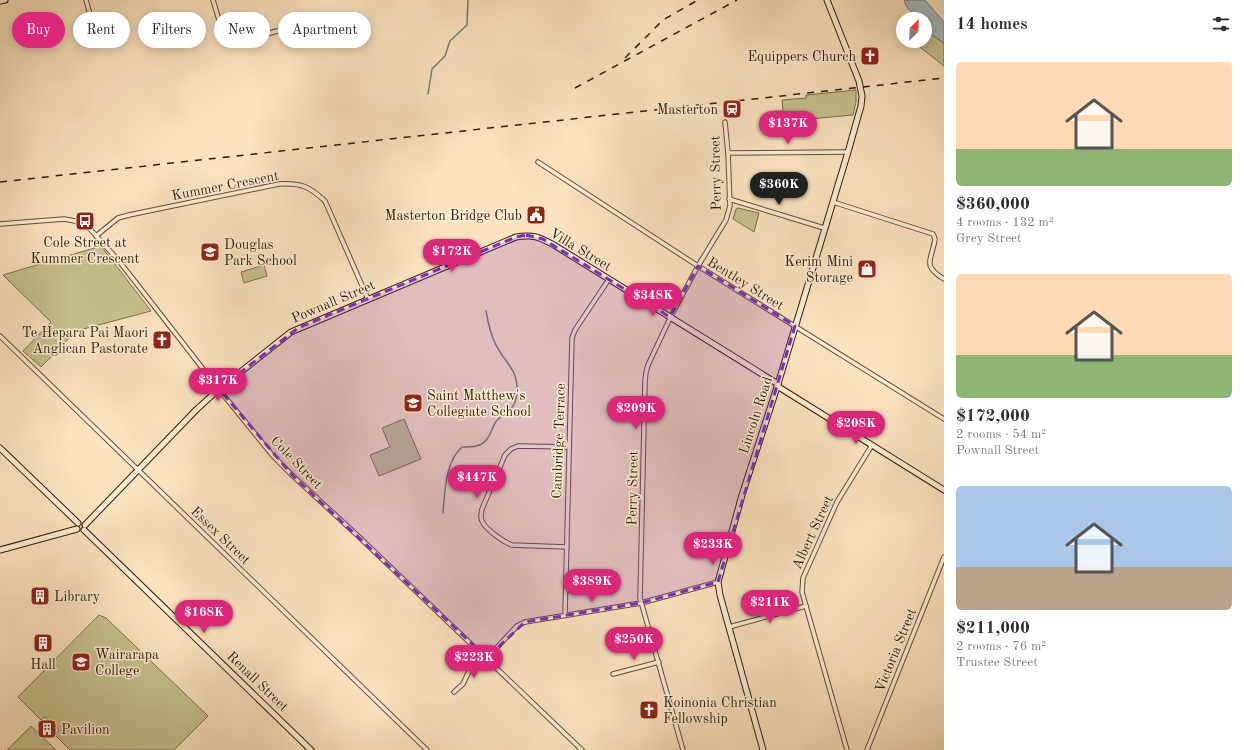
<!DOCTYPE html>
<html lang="en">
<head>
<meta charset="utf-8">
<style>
	body { margin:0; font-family:"Old Standard TT",serif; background:#f7f7f7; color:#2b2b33; height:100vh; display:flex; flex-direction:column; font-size:15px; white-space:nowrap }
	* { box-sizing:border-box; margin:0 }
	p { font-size:13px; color:#7c7c81 }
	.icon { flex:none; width:22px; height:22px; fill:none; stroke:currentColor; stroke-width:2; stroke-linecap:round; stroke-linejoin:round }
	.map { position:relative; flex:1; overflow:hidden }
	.sheet { display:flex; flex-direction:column; background:#fff; width:300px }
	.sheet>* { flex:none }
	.top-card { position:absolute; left:12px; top:12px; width:380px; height:36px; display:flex; gap:8px }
	.needle { width:26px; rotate:24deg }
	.buttons { position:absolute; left:896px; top:12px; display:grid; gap:8px }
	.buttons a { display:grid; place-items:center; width:36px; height:36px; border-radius:50%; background:#fff; box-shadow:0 2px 10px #0003; font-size:20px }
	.price { position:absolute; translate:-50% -34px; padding:0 9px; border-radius:14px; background:#db2777; color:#fff; font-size:13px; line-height:26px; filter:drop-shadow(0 1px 2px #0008) }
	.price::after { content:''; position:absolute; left:50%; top:24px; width:12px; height:9px; margin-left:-6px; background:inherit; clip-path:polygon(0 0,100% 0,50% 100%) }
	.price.selected { background:#222; color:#fff }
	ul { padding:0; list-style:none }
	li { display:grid; align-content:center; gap:8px; height:212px; padding:0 12px }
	li span { display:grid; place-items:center; height:124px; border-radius:6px; color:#555 }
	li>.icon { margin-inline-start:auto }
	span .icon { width:72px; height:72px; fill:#fffc; stroke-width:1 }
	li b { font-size:17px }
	h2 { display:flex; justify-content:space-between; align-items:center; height:48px; padding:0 12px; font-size:17px }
	.pill { padding:0 14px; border-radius:18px; background:#fff; box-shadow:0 2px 10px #0003; font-size:14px; line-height:36px }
	.pill.selected { background:#db2777; color:#fff }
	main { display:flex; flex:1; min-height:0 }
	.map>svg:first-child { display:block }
</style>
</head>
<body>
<main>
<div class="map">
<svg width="944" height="750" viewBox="0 0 944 750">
	<rect width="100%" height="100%" fill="#fbe3bf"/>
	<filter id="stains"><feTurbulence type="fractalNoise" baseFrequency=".005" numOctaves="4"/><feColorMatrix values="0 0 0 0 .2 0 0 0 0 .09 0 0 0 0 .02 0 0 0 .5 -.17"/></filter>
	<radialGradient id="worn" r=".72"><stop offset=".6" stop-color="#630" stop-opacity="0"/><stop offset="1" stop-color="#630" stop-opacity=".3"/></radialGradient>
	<g fill="#c5c28e" stroke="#7a6f49">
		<polygon points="925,28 929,33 944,43 944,66 921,48 917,41 925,41"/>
		<polygon points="856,90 856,102 853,115 777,122 775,121 774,111 783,111 782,100 806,98 806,95"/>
		<polygon points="738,208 759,213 754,232 733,219 736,209"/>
		<polygon points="101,246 151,311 76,331 41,367 23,351 51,322 3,275"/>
		<polygon points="264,265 267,276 244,283 241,272"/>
		<polygon points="404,419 421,459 379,476 370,455 390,447 382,428"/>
		<polygon points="99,615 106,618 208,716 174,750 70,750 55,735 59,730 45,717 41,720 18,697"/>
		<polygon points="31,726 56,750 7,750"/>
	</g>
	<polygon fill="#a5bbbe" stroke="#767b74" points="904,0 925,0 944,22 944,43 929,33 925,28 925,19 918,19 906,6"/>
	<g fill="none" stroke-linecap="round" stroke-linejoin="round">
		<g stroke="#767b74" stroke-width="1.5">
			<polyline points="428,94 432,69 445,56 450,41 467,25 468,0"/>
			<path d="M443,513C445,491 445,462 462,447C471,447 482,447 487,439C491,434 492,428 495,423C499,416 509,413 513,406C516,402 516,397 517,392C518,367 504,363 495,343C490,333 488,322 486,311"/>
		</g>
		<g stroke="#624e33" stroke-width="5.5">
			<g id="street">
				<polyline points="86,0 91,18"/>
				<path d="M213,0L224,37C228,42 231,43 237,43L277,31"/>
				<polyline points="728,153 848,152"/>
				<polyline points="538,162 698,266 944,419"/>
				<polyline points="729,199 824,228"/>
				<path d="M833,202L933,234L935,239C932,260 921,265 944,279"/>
				<polyline points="0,224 64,219 75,221 90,229 119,261 221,392 273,456 293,476 357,535 582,750"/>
				<path d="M96,236L118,218L129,215L279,184C301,183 309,186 325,201L368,299"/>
				<polyline points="0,336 427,750"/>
				<path d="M567,547L512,545C504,542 486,530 482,521C480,517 481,513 482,509L505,455L511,449L518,446L569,447"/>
				<polyline points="565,615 572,338 575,330 609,279"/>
				<polyline points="729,627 806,606"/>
				<polyline points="487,658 517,626 525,622 641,603 718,582"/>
				<polyline points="613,674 659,662"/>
				<polyline points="454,692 463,684 470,669 483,654"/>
				<polyline points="683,750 640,598 645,381 646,372 648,365 672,314 698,266 726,220 730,206 728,153 725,122"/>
				<polyline points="847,750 802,592 803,578 837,502 872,445"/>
				<polyline points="867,750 944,557"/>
			</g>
		</g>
		<g stroke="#2f1c04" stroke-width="7">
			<g id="secondary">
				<polyline points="0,1 5,0"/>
				<polyline points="777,386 944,490"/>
				<polyline points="0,448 78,523"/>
				<path d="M85,525L196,410L219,389L291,332L516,237C533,234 539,237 554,245L778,384"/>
				<polyline points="84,530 311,750"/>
				<polyline points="0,550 77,529"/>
				<polyline points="763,750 720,595 718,582 742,495 778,384 848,152 861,106 862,96 859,81 827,0"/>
			</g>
		</g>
		<use href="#street" stroke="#fcedd5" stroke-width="3.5"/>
		<use href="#secondary" stroke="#fcedd5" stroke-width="5"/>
		<g stroke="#2f1c04" stroke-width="1.5" stroke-dasharray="7 7" stroke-linecap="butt">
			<polyline points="625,58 663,20 698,0"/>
			<polyline points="575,88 737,0"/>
			<polyline points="0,182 944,78"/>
		</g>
	</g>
	<path fill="#7b2cbf" fill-opacity="0.2" stroke="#7b2cbf" stroke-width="3" stroke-dasharray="8 5" stroke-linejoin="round" d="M526,235L543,239L670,317L698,266L795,326L718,582L641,603L525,622L487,658L293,476L219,389L298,328L516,237Z"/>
	<defs>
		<g id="church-square" transform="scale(1)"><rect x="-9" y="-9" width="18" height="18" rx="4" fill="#8f2418" stroke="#fcedd5"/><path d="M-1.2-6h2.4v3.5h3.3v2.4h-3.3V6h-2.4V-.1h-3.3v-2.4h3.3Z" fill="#fff"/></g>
		<g id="station-square" transform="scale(1)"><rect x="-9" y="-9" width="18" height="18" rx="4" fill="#8f2418" stroke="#fcedd5"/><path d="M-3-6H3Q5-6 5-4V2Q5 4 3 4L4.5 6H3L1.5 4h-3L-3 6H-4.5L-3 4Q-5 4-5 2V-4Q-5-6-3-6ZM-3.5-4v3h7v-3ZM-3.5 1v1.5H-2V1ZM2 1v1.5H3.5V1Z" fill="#fff"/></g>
		<g id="civic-square" transform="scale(1)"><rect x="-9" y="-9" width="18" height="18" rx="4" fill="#8f2418" stroke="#fcedd5"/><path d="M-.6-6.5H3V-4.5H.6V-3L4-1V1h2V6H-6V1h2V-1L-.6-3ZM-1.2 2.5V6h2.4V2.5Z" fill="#fff"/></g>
		<g id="bus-square" transform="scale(1)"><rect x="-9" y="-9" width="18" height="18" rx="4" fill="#8f2418" stroke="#fcedd5"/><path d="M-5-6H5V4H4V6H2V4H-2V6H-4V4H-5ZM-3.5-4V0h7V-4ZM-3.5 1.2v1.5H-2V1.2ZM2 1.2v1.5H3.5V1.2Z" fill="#fff"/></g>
		<g id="school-square" transform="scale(1)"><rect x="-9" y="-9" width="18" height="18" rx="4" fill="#8f2418" stroke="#fcedd5"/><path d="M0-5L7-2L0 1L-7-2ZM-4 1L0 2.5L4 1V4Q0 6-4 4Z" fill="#fff"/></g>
		<g id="shop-square" transform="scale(1)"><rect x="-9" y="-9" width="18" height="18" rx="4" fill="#8f2418" stroke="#fcedd5"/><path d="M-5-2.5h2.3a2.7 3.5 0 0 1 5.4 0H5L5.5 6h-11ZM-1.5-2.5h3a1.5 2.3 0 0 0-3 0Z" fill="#fff"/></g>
		<g id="building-square" transform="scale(1)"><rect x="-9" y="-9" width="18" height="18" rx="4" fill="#8f2418" stroke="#fcedd5"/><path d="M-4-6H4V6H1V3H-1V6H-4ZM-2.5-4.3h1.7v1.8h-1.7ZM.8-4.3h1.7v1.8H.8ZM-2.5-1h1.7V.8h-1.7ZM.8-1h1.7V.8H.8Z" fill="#fff"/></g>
	</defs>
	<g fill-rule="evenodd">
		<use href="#church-square" x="870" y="56"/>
		<use href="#station-square" x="732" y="109"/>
		<use href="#civic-square" x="536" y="215"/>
		<use href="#bus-square" x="85" y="221"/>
		<use href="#school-square" x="210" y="252"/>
		<use href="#shop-square" x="867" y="269"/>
		<use href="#church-square" x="162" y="340"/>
		<use href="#school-square" x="413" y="403"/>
		<use href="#building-square" x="40" y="596"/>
		<use href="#building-square" x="43" y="643"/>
		<use href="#school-square" x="81" y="662"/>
		<use href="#church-square" x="649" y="710"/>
		<use href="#building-square" x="47" y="729"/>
	</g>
	<g text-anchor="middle" stroke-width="3" stroke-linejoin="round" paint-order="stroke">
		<g font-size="14" fill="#2f1c04" stroke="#fcedd5" text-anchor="start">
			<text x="856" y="61" text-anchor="end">Equippers Church</text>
			<text x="718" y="114" text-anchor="end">Masterton</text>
			<text x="522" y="220" text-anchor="end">Masterton Bridge Club</text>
			<text x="85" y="247" text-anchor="middle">Cole Street at<tspan x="85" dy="16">Kummer Crescent</tspan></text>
			<text x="224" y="249">Douglas<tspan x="224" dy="16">Park School</tspan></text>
			<text x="853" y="266" text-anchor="end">Kerim Mini<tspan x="853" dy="16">Storage</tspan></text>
			<text x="148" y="337" text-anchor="end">Te Hepara Pai Maori<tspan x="148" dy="16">Anglican Pastorate</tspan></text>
			<text x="427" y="400">Saint Matthew's<tspan x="427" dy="16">Collegiate School</tspan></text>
			<text x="54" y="601">Library</text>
			<text x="95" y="659">Wairarapa<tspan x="95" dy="16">College</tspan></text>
			<text x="43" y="669" text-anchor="middle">Hall</text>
			<text x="663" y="707">Koinonia Christian<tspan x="663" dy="16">Fellowship</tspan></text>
			<text x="61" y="734">Pavilion</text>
		</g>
		<g font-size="14" fill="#2f1c04" stroke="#fcedd5">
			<text transform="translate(715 173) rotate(-91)" y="5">Perry Street</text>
			<text transform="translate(225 185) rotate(-11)" y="5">Kummer Crescent</text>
			<text transform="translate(581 249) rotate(31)" y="5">Villa Street</text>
			<text transform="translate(746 283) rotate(32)" y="5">Bentley Street</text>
			<text transform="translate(333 301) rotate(-23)" y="5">Pownall Street</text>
			<text transform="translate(755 415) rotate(-72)" y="5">Lincoln Road</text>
			<text transform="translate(558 441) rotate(-88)" y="5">Cambridge Terrace</text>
			<text transform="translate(297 462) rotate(46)" y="5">Cole Street</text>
			<text transform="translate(632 488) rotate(-89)" y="5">Perry Street</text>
			<text transform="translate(812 532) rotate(-65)" y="5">Albert Street</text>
			<text transform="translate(221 535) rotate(44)" y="5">Essex Street</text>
			<text transform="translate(895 650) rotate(-68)" y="5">Victoria Street</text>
			<text transform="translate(258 681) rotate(44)" y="5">Renall Street</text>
		</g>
	</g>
	<rect width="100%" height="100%" filter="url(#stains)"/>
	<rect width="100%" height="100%" fill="url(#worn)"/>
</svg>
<div class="buttons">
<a><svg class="needle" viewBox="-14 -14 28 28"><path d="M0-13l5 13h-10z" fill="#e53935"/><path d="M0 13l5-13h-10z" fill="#7c7c81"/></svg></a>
</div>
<b class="price" style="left:788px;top:145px">$137K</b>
<b class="price selected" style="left:779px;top:206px">$360K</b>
<b class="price" style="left:452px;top:273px">$172K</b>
<b class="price" style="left:653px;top:317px">$348K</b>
<b class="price" style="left:218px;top:402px">$317K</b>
<b class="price" style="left:636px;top:430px">$209K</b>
<b class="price" style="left:856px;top:445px">$208K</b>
<b class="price" style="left:477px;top:499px">$447K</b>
<b class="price" style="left:713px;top:566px">$233K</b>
<b class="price" style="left:592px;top:603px">$389K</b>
<b class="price" style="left:770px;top:624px">$211K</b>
<b class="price" style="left:204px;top:634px">$168K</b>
<b class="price" style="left:634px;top:661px">$250K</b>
<b class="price" style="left:474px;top:679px">$223K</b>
<div class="top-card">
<a class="pill selected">Buy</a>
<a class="pill">Rent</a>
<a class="pill">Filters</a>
<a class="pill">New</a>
<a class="pill">Apartment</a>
</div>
</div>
<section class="sheet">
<h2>14 homes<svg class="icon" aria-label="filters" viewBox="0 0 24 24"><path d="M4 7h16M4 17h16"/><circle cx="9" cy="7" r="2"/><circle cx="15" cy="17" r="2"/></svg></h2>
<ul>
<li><span style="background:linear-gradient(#ffd9b3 70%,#8fb573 0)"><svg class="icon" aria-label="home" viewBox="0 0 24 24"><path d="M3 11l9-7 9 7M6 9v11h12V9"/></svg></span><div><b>$360,000</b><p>4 rooms · 132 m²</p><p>Grey Street</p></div></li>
<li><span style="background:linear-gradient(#ffd9b3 65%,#8fb573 0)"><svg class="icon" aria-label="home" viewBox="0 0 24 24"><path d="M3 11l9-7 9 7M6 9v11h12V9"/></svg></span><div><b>$172,000</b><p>2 rooms · 54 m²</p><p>Pownall Street</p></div></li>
<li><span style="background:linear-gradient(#a9c7e8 65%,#b9a48a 0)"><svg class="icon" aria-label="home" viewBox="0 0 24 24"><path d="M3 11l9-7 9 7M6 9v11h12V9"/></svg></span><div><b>$211,000</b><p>2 rooms · 76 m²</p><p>Trustee Street</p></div></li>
</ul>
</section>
</main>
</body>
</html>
